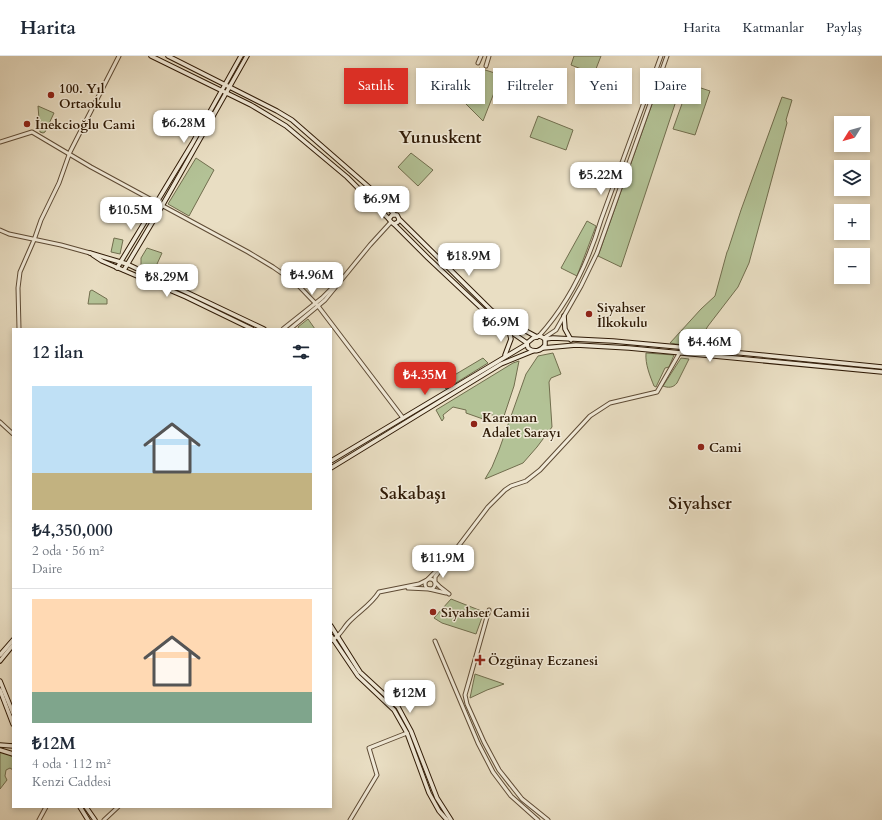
<!DOCTYPE html>
<html lang="tr">
<head>
<meta charset="utf-8">
<style>
	body { margin:0; font-family:Cardo,serif; background:#f2f2f3; color:#1f2937; height:100vh; display:flex; flex-direction:column; font-size:15px; white-space:nowrap }
	* { box-sizing:border-box; margin:0 }
	p { font-size:13px; color:#747a83 }
	.icon { flex:none; width:22px; height:22px; fill:none; stroke:currentColor; stroke-width:2; stroke-linecap:round; stroke-linejoin:round }
	.map { position:relative; flex:1; overflow:hidden }
	.details { position:absolute; left:12px; top:272px; width:320px; height:480px; display:flex; flex-direction:column; background:#fff; border-radius:0px; box-shadow:0 2px 6px #0003 }
	.details>* { flex:none }
	.guide { position:absolute; left:344px; top:12px; width:380px; height:36px; display:flex; gap:8px }
	.needle { width:26px; rotate:233deg }
	.controls { position:absolute; left:834px; top:60px; display:grid; gap:8px }
	.controls a { display:grid; place-items:center; width:36px; height:36px; border-radius:0px; background:#fff; box-shadow:0 2px 6px #0003; font-size:20px }
	.price { position:absolute; translate:-50% -34px; padding:0 9px; border-radius:8px; background:#fff; color:#222; font-size:13px; line-height:26px; filter:drop-shadow(0 1px 2px #0008) }
	.price::after { content:''; position:absolute; left:50%; top:24px; width:12px; height:9px; margin-left:-6px; background:inherit; clip-path:polygon(0 0,100% 0,50% 100%) }
	.price.active { background:#d93025; color:#fff }
	ul { padding:0; list-style:none }
	li { display:grid; align-content:center; gap:8px; height:212px; padding:0 20px }
	li+li { border-top:1px solid #e0e1e3 }
	li span { display:grid; place-items:center; height:124px; border-radius:0px; color:#555 }
	li>.icon { margin-inline-start:auto }
	span .icon { width:72px; height:72px; fill:#fffc; stroke-width:1 }
	li b { font-size:17px }
	h2 { display:flex; justify-content:space-between; align-items:center; height:48px; padding:0 20px; font-size:17px }
	.chip { padding:0 14px; border-radius:0px; background:#fff; box-shadow:0 2px 6px #0003; font-size:14px; line-height:36px }
	.chip.active { background:#d93025; color:#fff }
	header { display:flex; align-items:center; gap:24px; box-sizing:border-box; height:56px; padding:0 20px; background:#fff; border-bottom:1px solid #e0e1e3 }
	header strong { font-size:19px }
	nav { display:flex; gap:22px; margin-inline-start:auto; font-size:14px }
	.map>svg:first-child { display:block }
</style>
</head>
<body>
<header>
<strong>Harita</strong>
<nav><a>Harita</a><a>Katmanlar</a><a>Paylaş</a></nav>
</header>
<div class="map">
<svg width="882" height="764" viewBox="0 0 882 764">
	<rect width="100%" height="100%" fill="#e9dec3"/>
	<filter id="stains"><feTurbulence type="fractalNoise" baseFrequency=".005" numOctaves="4"/><feColorMatrix values="0 0 0 0 .2 0 0 0 0 .09 0 0 0 0 .02 0 0 0 .5 -.17"/></filter>
	<radialGradient id="worn" r=".72"><stop offset=".6" stop-color="#630" stop-opacity="0"/><stop offset="1" stop-color="#630" stop-opacity=".3"/></radialGradient>
	<g fill="#b3c296" stroke="#716e4e">
		<polygon points="574,0 601,0 594,18 571,9"/>
		<polygon points="479,12 501,19 483,65 465,47"/>
		<polygon points="689,28 710,35 695,79 673,73"/>
		<polygon points="657,34 677,42 621,211 598,200"/>
		<polygon points="782,41 792,44 786,64 787,67 749,207 738,231 708,270 695,291 670,287 701,253 715,240 727,196 728,194 741,154"/>
		<polygon points="38,50 54,57 45,76 43,77 40,76"/>
		<polygon points="538,60 573,74 566,94 530,81"/>
		<polygon points="411,97 433,114 418,130 398,111"/>
		<polygon points="196,102 214,114 189,160 168,148"/>
		<polygon points="587,165 596,170 577,220 561,212"/>
		<polygon points="114,182 123,184 120,198 111,196"/>
		<polygon points="147,192 162,197 152,219 141,213 141,202"/>
		<polygon points="92,234 107,243 107,248 88,248 90,235"/>
		<polygon points="308,263 315,273 299,273 298,271"/>
		<polygon points="553,297 561,318 551,322 549,326 552,371 537,391 523,407 485,423 492,411 499,394 526,318 538,300"/>
		<path d="M646,297L674,299L669,311L665,312L656,331L654,330C650,320 645,308 646,297Z"/>
		<polygon points="483,302 488,307 446,333 441,327"/>
		<path d="M681,302L689,303L677,327C673,332 668,332 663,330Z"/>
		<polygon points="519,305 514,330 503,363 487,357 483,363 466,357 466,354 453,351 443,359 444,362 442,365 436,354 513,307"/>
		<polygon points="451,543 484,556 476,578 442,567 434,562"/>
		<polygon points="475,618 504,628 487,634 470,642"/>
		<polygon points="0,695 13,700 13,714 10,712 6,714 5,720 7,724 0,733"/>
	</g>
	<g fill="none" stroke-linecap="round" stroke-linejoin="round">
		<g stroke="#5e4b35" stroke-width="5">
			<g id="tertiary">
				<polyline points="478,7 481,0"/>
				<polyline points="486,10 489,0"/>
				<polyline points="0,86 32,76 91,111 248,196 273,211 296,227 318,250 403,362"/>
				<polyline points="0,174 9,178 61,189 90,197"/>
				<polyline points="19,273 18,232 20,216 34,184 41,164 59,127 70,96 119,0"/>
				<polyline points="283,273 322,242 335,229"/>
				<polyline points="290,273 325,244 370,189 391,166"/>
				<path d="M539,280C569,247 588,207 601,164L661,0"/>
				<polyline points="544,282 556,274 581,230 597,197 667,0"/>
				<polyline points="0,366 13,378"/>
				<circle cx="430" cy="528" r="5"/>
				<polyline points="408,532 429,533 446,537"/>
				<polyline points="449,538 440,531 435,526 435,521 488,451 505,434 511,430 526,425 540,414 590,360 610,347 657,336 680,296"/>
				<polyline points="489,554 469,625 465,639 467,648 484,686 499,714 522,743 548,764"/>
				<path d="M331,585C339,581 342,574 348,567C358,556 371,549 379,536L419,528L427,524L440,511"/>
				<polyline points="435,585 478,687 493,716 511,740 538,764"/>
				<polyline points="39,764 46,751"/>
				<polyline points="104,764 118,751"/>
				<polyline points="350,764 377,719 369,692 407,677"/>
			</g>
		</g>
		<g stroke="#2f1a06" stroke-width="5.5">
			<g id="secondary">
				<polyline points="151,0 251,49 286,70 347,121 389,163"/>
				<polyline points="168,0 277,55 292,64 370,132 394,158"/>
				<polyline points="399,163 398,166 394,168 391,166 389,163 392,159 397,159 399,163 491,254 511,267 537,281"/>
				<polyline points="394,168 428,202 495,265 527,287"/>
				<polyline points="90,197 127,208 264,273"/>
				<polyline points="93,199 102,205 186,241 252,273"/>
				<polyline points="117,212 192,88 241,0"/>
				<polyline points="124,214 162,150 247,0"/>
				<polyline points="564,260 565,273 571,284"/>
				<path d="M539,280L542,281L545,283V289C541,295 534,297 528,292L527,287L533,282Z"/>
				<polyline points="545,283 553,282 613,285 700,293 882,311"/>
				<polyline points="543,292 576,289 629,292 882,316"/>
				<polyline points="505,299 511,283 509,275"/>
				<polyline points="331,405 527,288"/>
				<polyline points="331,412 501,308 533,295"/>
				<polyline points="331,570 360,616 398,651 411,675 437,742 451,764"/>
				<polyline points="331,580 358,620 394,654 407,677 429,737 439,755 447,764"/>
				<polyline points="0,599 13,584"/>
				<polyline points="0,605 13,589"/>
				<polyline points="0,625 13,657"/>
				<polyline points="0,634 13,668"/>
				<polyline points="0,689 13,690"/>
				<polyline points="0,694 13,698"/>
				<polyline points="80,751 88,764"/>
				<polyline points="86,751 95,764"/>
			</g>
		</g>
		<use href="#tertiary" stroke="#f1ead8" stroke-width="3"/>
		<use href="#secondary" stroke="#f1ead8" stroke-width="3.5"/>
	</g>
	<g fill="#8f2418" stroke="#f1ead8" stroke-width="1.5">
		<circle cx="51" cy="39" r="4"/>
		<circle cx="27" cy="68" r="4"/>
		<circle cx="589" cy="258" r="4"/>
		<circle cx="474" cy="368" r="4"/>
		<circle cx="701" cy="391" r="4"/>
		<circle cx="433" cy="556" r="4"/>
		<path d="M478 598h4v4h4v4h-4v4h-4v-4h-4v-4h4z"/>
	</g>
	<g text-anchor="middle" stroke-width="3" stroke-linejoin="round" paint-order="stroke">
		<g font-size="13" font-weight="bold" fill="#2f1a06" stroke="#f1ead8" text-anchor="start">
			<text x="59" y="37">100. Yıl<tspan x="59" dy="15">Ortaokulu</tspan></text>
			<text x="35" y="73">İnekcioğlu Cami</text>
			<text x="597" y="256">Siyahser<tspan x="597" dy="15">İlkokulu</tspan></text>
			<text x="482" y="366">Karaman<tspan x="482" dy="15">Adalet Sarayı</tspan></text>
			<text x="709" y="396">Cami</text>
			<text x="441" y="561">Siyahser Camii</text>
			<text x="488" y="609">Özgünay Eczanesi</text>
		</g>
		<g font-size="17" font-weight="bold" fill="#2f1a06" stroke="#f1ead8">
			<text x="440" y="87">Yunuskent</text>
			<text x="413" y="443">Sakabaşı</text>
			<text x="700" y="453">Siyahser</text>
		</g>
	</g>
	<rect width="100%" height="100%" filter="url(#stains)"/>
	<rect width="100%" height="100%" fill="url(#worn)"/>
</svg>
<div class="controls">
<a><svg class="needle" viewBox="-14 -14 28 28"><path d="M0-13l5 13h-10z" fill="#e53935"/><path d="M0 13l5-13h-10z" fill="#747a83"/></svg></a>
<a><svg class="icon" aria-label="layers" viewBox="0 0 24 24"><path d="M12 4l9 5-9 5-9-5zM3 14l9 5 9-5"/></svg></a>
<a>+</a>
<a>−</a>
</div>
<b class="price" style="left:184px;top:88px">₺6.28M</b>
<b class="price" style="left:601px;top:140px">₺5.22M</b>
<b class="price" style="left:382px;top:164px">₺6.9M</b>
<b class="price" style="left:131px;top:175px">₺10.5M</b>
<b class="price" style="left:469px;top:221px">₺18.9M</b>
<b class="price" style="left:312px;top:240px">₺4.96M</b>
<b class="price" style="left:167px;top:242px">₺8.29M</b>
<b class="price" style="left:501px;top:287px">₺6.9M</b>
<b class="price" style="left:710px;top:307px">₺4.46M</b>
<b class="price active" style="left:425px;top:340px">₺4.35M</b>
<b class="price" style="left:443px;top:523px">₺11.9M</b>
<b class="price" style="left:410px;top:658px">₺12M</b>
<div class="guide">
<a class="chip active">Satılık</a>
<a class="chip">Kiralık</a>
<a class="chip">Filtreler</a>
<a class="chip">Yeni</a>
<a class="chip">Daire</a>
</div>
<section class="details">
<h2>12 ilan<svg class="icon" aria-label="filters" viewBox="0 0 24 24"><path d="M4 7h16M4 17h16"/><circle cx="9" cy="7" r="2"/><circle cx="15" cy="17" r="2"/></svg></h2>
<ul>
<li><span style="background:linear-gradient(#bfe0f5 70%,#c2b280 0)"><svg class="icon" aria-label="home" viewBox="0 0 24 24"><path d="M3 11l9-7 9 7M6 9v11h12V9"/></svg></span><div><b>₺4,350,000</b><p>2 oda · 56 m²</p><p>Daire</p></div></li>
<li><span style="background:linear-gradient(#ffd9b3 75%,#7fa58c 0)"><svg class="icon" aria-label="home" viewBox="0 0 24 24"><path d="M3 11l9-7 9 7M6 9v11h12V9"/></svg></span><div><b>₺12M</b><p>4 oda · 112 m²</p><p>Kenzi Caddesi</p></div></li>
</ul>
</section>
</div>
</body>
</html>
